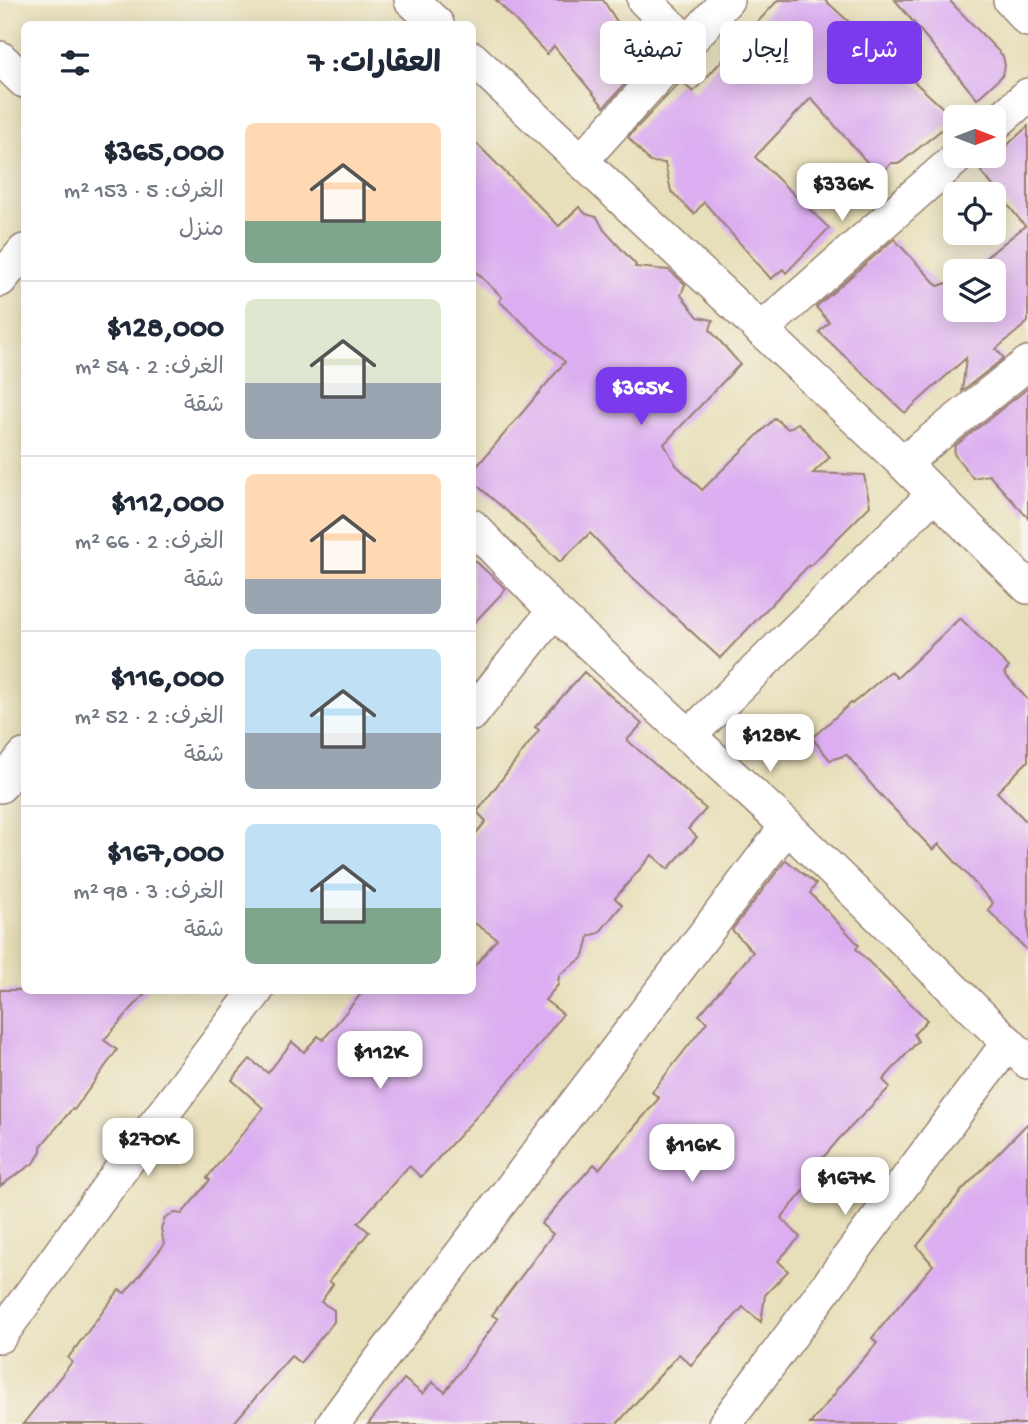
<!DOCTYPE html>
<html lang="ar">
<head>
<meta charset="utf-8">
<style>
	body { margin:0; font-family:"Gochi Hand","Playpen Sans Arabic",sans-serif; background:#f6f6f7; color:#1f2937; direction:rtl; height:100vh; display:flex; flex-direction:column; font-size:26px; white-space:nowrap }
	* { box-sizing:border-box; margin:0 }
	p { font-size:23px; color:#747a83 }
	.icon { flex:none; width:38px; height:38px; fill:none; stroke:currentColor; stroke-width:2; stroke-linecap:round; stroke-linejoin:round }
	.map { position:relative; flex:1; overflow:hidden; direction:ltr }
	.details { position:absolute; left:21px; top:21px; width:455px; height:973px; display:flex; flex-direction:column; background:#fff; border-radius:10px; box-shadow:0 4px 18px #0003; direction:rtl }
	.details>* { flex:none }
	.guide { position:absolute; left:497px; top:21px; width:425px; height:63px; direction:rtl; display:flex; gap:14px }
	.needle { width:46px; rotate:90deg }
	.fabs { position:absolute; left:943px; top:105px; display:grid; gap:14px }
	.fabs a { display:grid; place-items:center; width:63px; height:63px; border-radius:10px; background:#fff; box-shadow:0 4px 18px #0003; font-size:35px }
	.price { position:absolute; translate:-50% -60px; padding:0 16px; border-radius:14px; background:#fff; color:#222; font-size:23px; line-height:46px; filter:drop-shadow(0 2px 4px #0008) }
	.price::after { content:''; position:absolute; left:50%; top:42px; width:21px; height:16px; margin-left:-10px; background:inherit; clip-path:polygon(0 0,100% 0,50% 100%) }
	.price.on { background:#7c3aed; color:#fff }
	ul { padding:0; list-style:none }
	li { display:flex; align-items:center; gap:21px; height:175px; padding:0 35px }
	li+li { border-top:2px solid #e0e1e3 }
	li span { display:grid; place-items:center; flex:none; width:196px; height:140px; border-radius:10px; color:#555 }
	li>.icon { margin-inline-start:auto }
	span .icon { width:84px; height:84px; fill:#fffc; stroke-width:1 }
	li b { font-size:30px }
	h2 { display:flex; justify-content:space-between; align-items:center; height:84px; padding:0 35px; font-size:30px }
	.tag { padding:0 24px; border-radius:10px; background:#fff; box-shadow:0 4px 18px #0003; font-size:24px; line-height:63px }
	.tag.on { background:#7c3aed; color:#fff }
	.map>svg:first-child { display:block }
</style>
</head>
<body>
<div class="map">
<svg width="1028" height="1424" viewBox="0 0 1028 1424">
	<rect width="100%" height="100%" fill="#f7f3e8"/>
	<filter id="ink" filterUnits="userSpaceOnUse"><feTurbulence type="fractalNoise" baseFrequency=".0143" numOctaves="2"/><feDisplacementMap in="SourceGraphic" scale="14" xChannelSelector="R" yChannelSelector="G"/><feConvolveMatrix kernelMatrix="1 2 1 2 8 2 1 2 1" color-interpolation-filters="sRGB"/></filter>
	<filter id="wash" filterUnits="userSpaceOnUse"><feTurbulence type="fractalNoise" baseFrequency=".00686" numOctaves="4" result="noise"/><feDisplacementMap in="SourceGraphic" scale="28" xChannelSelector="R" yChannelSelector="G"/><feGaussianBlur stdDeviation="1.57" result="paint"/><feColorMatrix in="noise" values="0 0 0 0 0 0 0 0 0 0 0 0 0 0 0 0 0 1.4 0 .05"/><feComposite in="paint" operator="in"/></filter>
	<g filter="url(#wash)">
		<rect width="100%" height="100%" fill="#e7dfb9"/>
		<g id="blocks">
			<g fill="#dcaef1">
				<polygon points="496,0 603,0 644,63 604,107 554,46 547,54"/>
				<polygon points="778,0 825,0 955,119 900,163 891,163 879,176 811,98 755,157 829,228 786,273 783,269 771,279 704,202 694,214 671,191 665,163 650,162 628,137 681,81 693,92"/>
				<polygon points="895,0 949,0 1003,56 1005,66 1002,76 977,99"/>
				<polygon points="1028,126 1028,322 996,349 1004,358 962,391 966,358 905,413 819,332 829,322 816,307 894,239 938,286 956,280 956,310 994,310 994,271 969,271 1025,226 980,170"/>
				<polygon points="472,139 559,226 579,207 586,214 597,217 604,230 636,265 635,267 669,270 685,284 681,295 698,317 713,320 710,330 740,364 664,444 676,465 702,490 775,418 788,429 798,423 830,457 813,473 864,475 870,506 810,566 809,565 720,658 629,574 590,533 560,562 517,520 472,481 472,472 565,362 499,301 502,297 472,268"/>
				<polygon points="1028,388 1028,518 989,475 973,478 954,454 955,446"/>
				<polygon points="472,558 506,589 472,625"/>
				<polygon points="960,618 1009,667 1004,673 1028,700 1028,761 997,792 1028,823 1028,951 988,910 993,903 939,844 933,850 876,790 847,755 830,760 812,738 851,703 852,704 891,671 897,678"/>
				<polygon points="584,672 642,724 627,740 706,809 688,829 697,837 668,869 652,855 615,898 622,905 599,933 589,936 585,953 581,959 559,975 558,985 545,1000 563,1014 522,1067 421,1177 409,1166 358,1223 369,1232 329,1281 333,1284 321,1302 334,1310 334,1322 300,1363 291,1356 233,1424 23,1424 72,1362 68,1358 119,1290 125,1293 164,1245 161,1228 165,1218 174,1213 182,1214 210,1180 207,1178 263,1108 232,1080 250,1059 268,1073 292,1042 304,1052 318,1036 323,1040 364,990 472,990 472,969 497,939 472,921 472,838 486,821 477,812 539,730 535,727"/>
				<polygon points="786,860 816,884 810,893 859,945 856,949 927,1020 914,1034 918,1041 883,1080 890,1087 839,1139 816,1166 821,1171 781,1218 800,1237 778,1261 788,1271 765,1295 761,1322 743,1307 691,1365 679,1354 617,1424 368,1424 404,1379 423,1394 432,1382 445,1392 498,1319 492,1315 553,1234 541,1224 594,1164 599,1169 659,1098 652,1092 707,1022 699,1015 753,952 732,930"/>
				<polygon points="0,990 148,990 104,1040 117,1050 74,1110 72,1109 41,1146 41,1151 35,1162 0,1186"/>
				<polygon points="1028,1123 1028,1424 810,1424 837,1391 836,1390 877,1343 872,1338 933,1265 917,1246 963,1189"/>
			</g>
		</g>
	</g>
	<g filter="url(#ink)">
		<use href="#blocks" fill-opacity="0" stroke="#987f72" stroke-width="2"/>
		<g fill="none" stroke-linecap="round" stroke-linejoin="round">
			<g stroke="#987f72" stroke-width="36">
				<g id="street">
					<polyline points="411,0 437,24"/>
					<polyline points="644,0 688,43"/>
					<polyline points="1010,0 1028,20"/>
					<polyline points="0,58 24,81"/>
					<polyline points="472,58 903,463 1028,587"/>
					<polyline points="994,125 1028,95"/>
					<polyline points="581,161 727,0"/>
					<polyline points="0,280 24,251"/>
					<polyline points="761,330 959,156"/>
					<polyline points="903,463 1028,363"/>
					<polyline points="472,526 554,611 787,826 1028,1062"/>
					<polyline points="472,714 554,611"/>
					<polyline points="689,736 934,494"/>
					<polyline points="0,786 24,756"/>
					<polyline points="0,1336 125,1164 257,990"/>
					<polyline points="333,1424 375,1367 787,826"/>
					<polyline points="725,1424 1008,1043"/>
				</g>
			</g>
			<use href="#street" stroke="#fff" stroke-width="33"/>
		</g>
	</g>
</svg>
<div class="fabs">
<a><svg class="needle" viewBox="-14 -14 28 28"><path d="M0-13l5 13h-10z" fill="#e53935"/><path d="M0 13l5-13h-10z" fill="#747a83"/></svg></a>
<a><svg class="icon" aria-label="locate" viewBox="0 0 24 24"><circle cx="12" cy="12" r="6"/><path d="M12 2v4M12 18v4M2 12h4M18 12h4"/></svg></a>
<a><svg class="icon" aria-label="layers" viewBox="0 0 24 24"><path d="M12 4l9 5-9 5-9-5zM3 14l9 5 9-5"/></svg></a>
</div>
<b class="price" style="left:842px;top:223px">$336K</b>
<b class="price on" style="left:641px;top:427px">$365K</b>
<b class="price" style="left:770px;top:774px">$128K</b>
<b class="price" style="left:380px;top:1091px">$112K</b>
<b class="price" style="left:148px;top:1178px">$270K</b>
<b class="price" style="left:692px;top:1184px">$116K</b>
<b class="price" style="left:845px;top:1217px">$167K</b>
<div class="guide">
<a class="tag on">شراء</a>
<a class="tag">إيجار</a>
<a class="tag">تصفية</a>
</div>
<section class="details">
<h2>العقارات: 7<svg class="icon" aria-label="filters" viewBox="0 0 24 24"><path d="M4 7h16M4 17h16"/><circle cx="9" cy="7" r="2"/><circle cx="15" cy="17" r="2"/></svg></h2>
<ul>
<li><span style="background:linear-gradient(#ffd9b3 70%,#7fa58c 0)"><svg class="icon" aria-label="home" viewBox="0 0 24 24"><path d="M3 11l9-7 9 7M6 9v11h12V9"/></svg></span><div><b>$365,000</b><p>الغرف: 5 · 153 m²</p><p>منزل</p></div></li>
<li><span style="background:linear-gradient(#dfe7d0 60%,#9aa5b1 0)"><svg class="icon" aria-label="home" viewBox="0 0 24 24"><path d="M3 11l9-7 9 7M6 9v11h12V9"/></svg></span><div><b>$128,000</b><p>الغرف: 2 · 54 m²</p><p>شقة</p></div></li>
<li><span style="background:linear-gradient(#ffd9b3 75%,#9aa5b1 0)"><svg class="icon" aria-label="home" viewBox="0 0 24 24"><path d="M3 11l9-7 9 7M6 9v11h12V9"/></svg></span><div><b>$112,000</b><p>الغرف: 2 · 66 m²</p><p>شقة</p></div></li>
<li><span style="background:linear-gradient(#bfe0f5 60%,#9aa5b1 0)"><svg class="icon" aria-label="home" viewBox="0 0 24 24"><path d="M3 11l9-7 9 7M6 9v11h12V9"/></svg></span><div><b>$116,000</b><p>الغرف: 2 · 52 m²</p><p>شقة</p></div></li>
<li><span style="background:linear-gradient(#bfe0f5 60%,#7fa58c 0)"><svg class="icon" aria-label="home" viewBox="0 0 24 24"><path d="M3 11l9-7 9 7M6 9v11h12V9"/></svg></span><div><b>$167,000</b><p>الغرف: 3 · 98 m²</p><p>شقة</p></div></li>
</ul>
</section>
</div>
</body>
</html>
